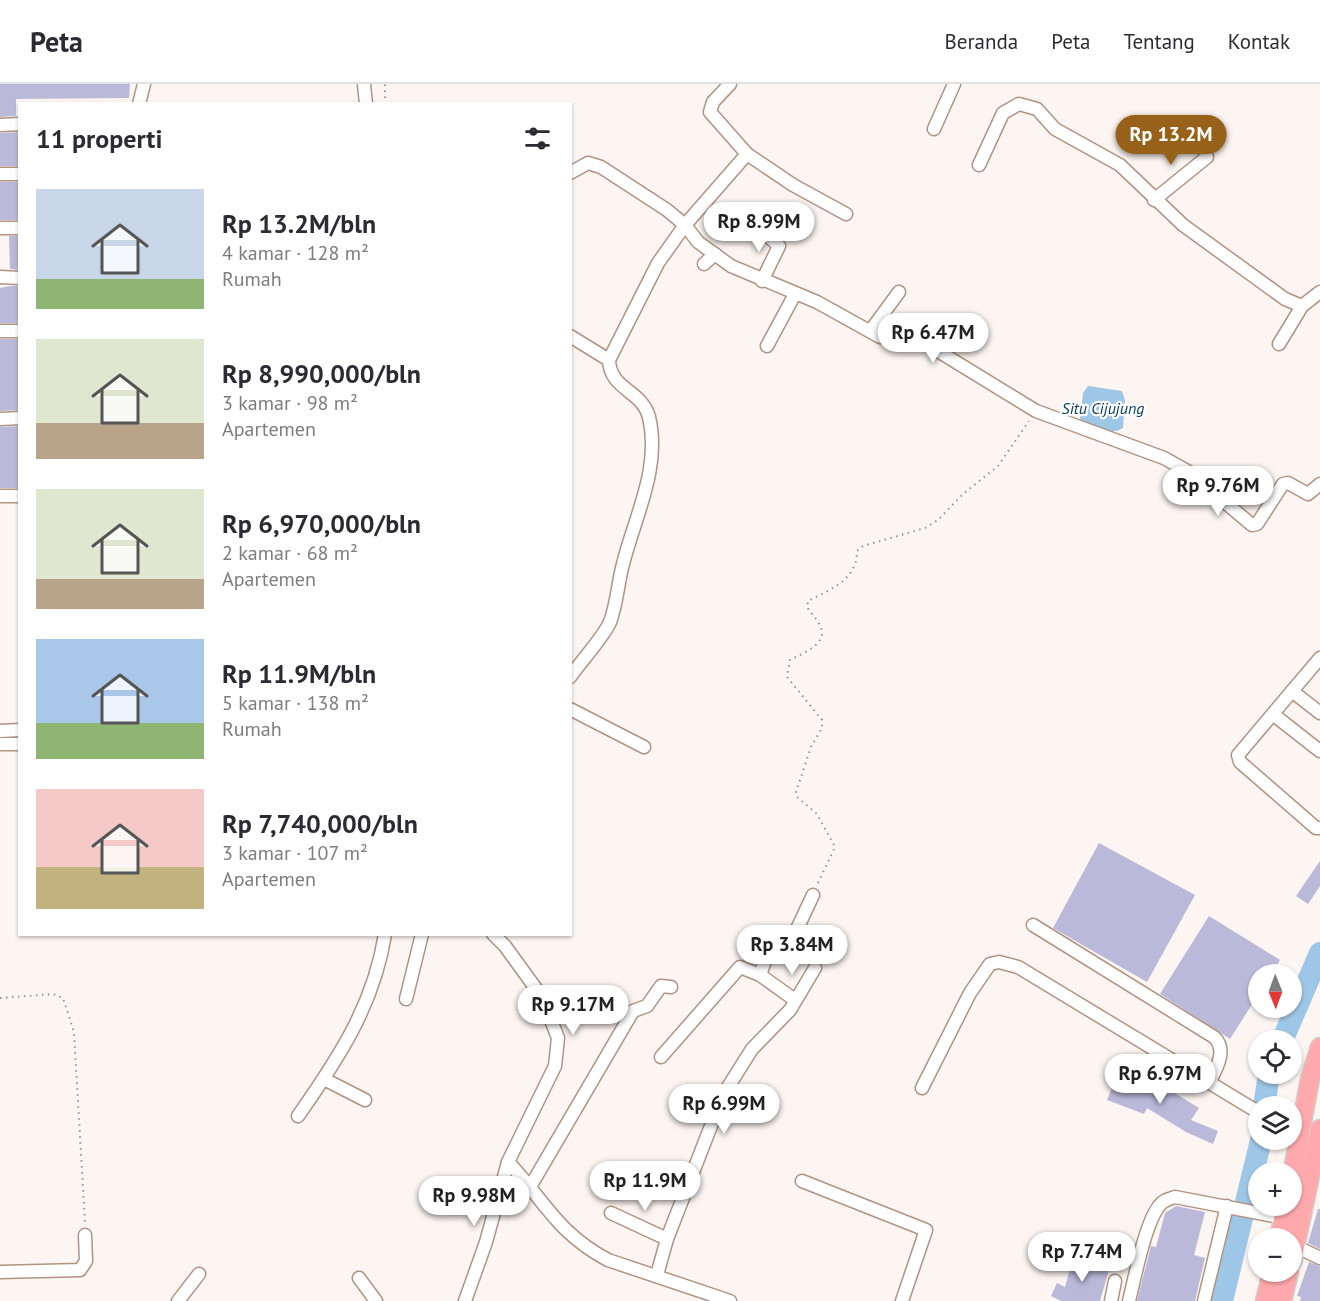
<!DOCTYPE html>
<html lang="id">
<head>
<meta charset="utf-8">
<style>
	body { margin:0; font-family:"PT Sans",sans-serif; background:#f7f7f7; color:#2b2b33; height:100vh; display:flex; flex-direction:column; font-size:22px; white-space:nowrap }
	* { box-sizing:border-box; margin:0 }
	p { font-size:20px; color:#7c7c81 }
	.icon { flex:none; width:33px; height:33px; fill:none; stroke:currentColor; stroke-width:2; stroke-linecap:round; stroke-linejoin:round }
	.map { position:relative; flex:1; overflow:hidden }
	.side { position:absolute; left:18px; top:18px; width:554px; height:834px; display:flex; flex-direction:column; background:#fff; border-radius:0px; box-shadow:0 2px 4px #0004 }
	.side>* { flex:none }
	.needle { width:39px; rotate:179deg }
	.controls { position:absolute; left:1248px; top:880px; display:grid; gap:12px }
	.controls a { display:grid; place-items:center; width:54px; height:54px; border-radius:50%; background:#fff; box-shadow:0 2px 4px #0004; font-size:30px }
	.price { position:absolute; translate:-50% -51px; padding:0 14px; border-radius:21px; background:#fff; color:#222; font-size:20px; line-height:39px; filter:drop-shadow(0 2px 3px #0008) }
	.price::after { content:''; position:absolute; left:50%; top:36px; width:18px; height:14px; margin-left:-9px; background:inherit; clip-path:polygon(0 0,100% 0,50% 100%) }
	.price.active { background:#976119; color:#fff }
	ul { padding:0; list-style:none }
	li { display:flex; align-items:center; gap:18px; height:150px; padding:0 18px }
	li span { display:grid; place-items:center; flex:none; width:168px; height:120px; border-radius:0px; color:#555 }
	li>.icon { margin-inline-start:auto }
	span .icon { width:72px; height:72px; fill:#fffc; stroke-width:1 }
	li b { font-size:26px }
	h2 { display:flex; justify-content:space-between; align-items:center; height:72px; padding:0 18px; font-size:26px }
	header { display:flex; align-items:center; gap:36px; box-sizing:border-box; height:84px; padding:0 30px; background:#fff; border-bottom:2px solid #e1e1e2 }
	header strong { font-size:28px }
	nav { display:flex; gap:33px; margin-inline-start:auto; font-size:21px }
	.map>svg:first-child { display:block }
</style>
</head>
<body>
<header>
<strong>Peta</strong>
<nav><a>Beranda</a><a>Peta</a><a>Tentang</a><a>Kontak</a></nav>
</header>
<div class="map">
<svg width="1320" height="1217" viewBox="0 0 1320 1217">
	<rect width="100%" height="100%" fill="#fcf5f1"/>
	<path fill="#9ec7e7" d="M1088,302L1122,307L1125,316L1123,344C1109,353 1092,344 1080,335L1083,309Z"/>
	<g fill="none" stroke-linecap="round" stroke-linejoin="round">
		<g stroke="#9ec7e7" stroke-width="22">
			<polyline points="1282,957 1320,869"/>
			<polyline points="1264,1023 1269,990"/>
			<polyline points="1222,1217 1261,1056"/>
		</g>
	</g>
	<g fill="#bab9d9">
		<polygon points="0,0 130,0 129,14 16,15 16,32 0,33"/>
		<polygon points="19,48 20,82 0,82 0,49"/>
		<rect x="0" y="98" width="20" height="38"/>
		<polygon points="9,152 20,152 20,186 10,185"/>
		<polygon points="10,202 20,202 20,239 0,239 0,204"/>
		<polygon points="0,255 20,255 20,326 0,327"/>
		<polygon points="20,342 20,404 0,404 0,343"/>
		<polygon points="1099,759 1195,811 1147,898 1053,844"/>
		<polygon points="1320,777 1320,802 1308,820 1296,812"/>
		<polygon points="1209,832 1280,876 1271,891 1258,891 1258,911 1230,955 1160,910"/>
		<polygon points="1118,989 1161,1006 1163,1002 1199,1024 1191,1036 1218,1047 1213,1060 1186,1048 1147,1024 1144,1030 1107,1016"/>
		<polygon points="1176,1122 1205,1128 1194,1171 1205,1174 1195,1217 1137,1217 1151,1162 1156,1163 1165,1129"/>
		<polygon points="1318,1125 1320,1125 1320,1165 1308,1159"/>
		<polygon points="1073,1174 1109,1186 1100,1217 1061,1217 1051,1212 1057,1199 1065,1203"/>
		<polygon points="1309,1178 1320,1182 1320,1217 1300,1217 1301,1213 1297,1212"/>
	</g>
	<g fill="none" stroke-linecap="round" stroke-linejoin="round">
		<g stroke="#b19381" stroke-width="15">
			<g id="minor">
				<polyline points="364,0 366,20"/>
				<polyline points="139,20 144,0"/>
				<polyline points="0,41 20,40"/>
				<polyline points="934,45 954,0"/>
				<polyline points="747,70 793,101 846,130"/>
				<polyline points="979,81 1003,29 1019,20 1037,25 1055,45 1120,81 1183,141 1285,215 1302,222 1320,208"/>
				<polyline points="570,89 588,79 601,83 667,126 685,141 698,158 731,182 817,218 880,253 912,251 1036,327 1164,374 1189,388 1252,441 1257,440 1283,400 1288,399 1308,410 1320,400"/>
				<polyline points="0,90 20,90"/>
				<polyline points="1154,116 1207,73"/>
				<polyline points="0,144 20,144"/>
				<polyline points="704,180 715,170"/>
				<polyline points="0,193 20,194"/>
				<polyline points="762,197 779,162 770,154 775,145 766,138"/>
				<polyline points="871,246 899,208"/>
				<polyline points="0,247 20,247"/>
				<polyline points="570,252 609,276"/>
				<polyline points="1279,260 1302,222"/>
				<polyline points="767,262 795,210"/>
				<polyline points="0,335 20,334"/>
				<polyline points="0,412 20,412"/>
				<polyline points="1320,574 1238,671 1240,678 1316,744 1320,744"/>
				<path d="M570,593C581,577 603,554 610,538C617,520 618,498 623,480C635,432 661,384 649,333C642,306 610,306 609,276L658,179L685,141L747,70L710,28L713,18L730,0"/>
				<polyline points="1292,607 1320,629"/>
				<polyline points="570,625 644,663"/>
				<polyline points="1274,631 1320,667"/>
				<polyline points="0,647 20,646"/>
				<polyline points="0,660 20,660"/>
				<path d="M1033,841L1214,953C1228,966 1216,985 1209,999"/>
				<path d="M493,850L505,862L542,913L558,954L555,982L508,1078C545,1117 557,1149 608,1176L730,1217"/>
				<polyline points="760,891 771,860 787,862 790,860 813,811"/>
				<polyline points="406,915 422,850"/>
				<polyline points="661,973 740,883 760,891 795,916"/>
				<polyline points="324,995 365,1016"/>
				<polyline points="922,1004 970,909 990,880 999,878 1018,883 1258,1028"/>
				<path d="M298,1032C338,975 374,921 385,850"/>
				<polyline points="802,1097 926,1146 902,1217"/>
				<polyline points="530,1103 633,927 647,922 661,902 671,903"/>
				<polyline points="611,1129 667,1155"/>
				<polyline points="1295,1162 1320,1174"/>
				<polyline points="0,1188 80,1186 86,1177 85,1151"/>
				<polyline points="657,1191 667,1155 723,1011 752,965 790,926 815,884"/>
				<polyline points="359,1194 376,1217"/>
				<polyline points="178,1217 199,1190"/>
				<polyline points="465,1217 486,1158 508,1078"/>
				<polyline points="1111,1217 1115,1197"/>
				<path d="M1129,1217C1135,1193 1145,1140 1159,1122C1163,1116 1169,1115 1175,1113L1284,1134"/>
				<polyline points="1204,1217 1227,1122"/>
			</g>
		</g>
		<g stroke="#d2d0cf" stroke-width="21">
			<g id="highway">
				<polyline points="1292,1092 1310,995 1320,963"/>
				<polyline points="1279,1155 1286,1122"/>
				<polyline points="1292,1177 1320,1045"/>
				<polyline points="1265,1217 1272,1188"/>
				<polyline points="1282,1217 1289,1188"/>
			</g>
		</g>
		<g stroke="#9b928d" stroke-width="2" stroke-dasharray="1.5 4.5" stroke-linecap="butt">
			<polyline points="385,20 385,0"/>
			<path d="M818,799L835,763L817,730L797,713L796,708L811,663L822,644V636L787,593L790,576C801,570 828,560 821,544C819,537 811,530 807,523L808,517C831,505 857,496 857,467L863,462L925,444L938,436L963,410L998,382L1029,337"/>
			<polyline points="0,914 53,910 63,914 74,948 85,1139"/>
		</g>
		<use href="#minor" stroke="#fff" stroke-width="12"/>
		<use href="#highway" stroke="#ffa9ad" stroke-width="18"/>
	</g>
	<g text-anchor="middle" stroke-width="4.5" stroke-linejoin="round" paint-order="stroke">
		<g font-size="16" font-style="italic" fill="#053858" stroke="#fff">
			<text x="1103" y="330">Situ Cijujung</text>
		</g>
	</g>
</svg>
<div class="controls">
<a><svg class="needle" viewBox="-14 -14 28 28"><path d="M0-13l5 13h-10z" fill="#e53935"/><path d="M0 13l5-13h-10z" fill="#7c7c81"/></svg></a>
<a><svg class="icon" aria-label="locate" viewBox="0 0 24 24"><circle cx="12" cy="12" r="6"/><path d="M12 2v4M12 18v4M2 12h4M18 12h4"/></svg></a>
<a><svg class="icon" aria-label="layers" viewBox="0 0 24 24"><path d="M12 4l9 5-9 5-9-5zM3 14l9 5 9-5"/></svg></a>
<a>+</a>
<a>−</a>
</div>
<b class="price active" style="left:1171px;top:82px">Rp 13.2M</b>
<b class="price" style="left:759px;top:169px">Rp 8.99M</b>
<b class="price" style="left:933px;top:280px">Rp 6.47M</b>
<b class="price" style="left:1218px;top:433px">Rp 9.76M</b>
<b class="price" style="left:792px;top:892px">Rp 3.84M</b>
<b class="price" style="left:573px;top:952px">Rp 9.17M</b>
<b class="price" style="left:1160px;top:1021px">Rp 6.97M</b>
<b class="price" style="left:724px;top:1051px">Rp 6.99M</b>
<b class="price" style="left:645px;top:1128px">Rp 11.9M</b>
<b class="price" style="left:474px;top:1143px">Rp 9.98M</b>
<b class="price" style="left:1082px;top:1199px">Rp 7.74M</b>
<section class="side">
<h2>11 properti<svg class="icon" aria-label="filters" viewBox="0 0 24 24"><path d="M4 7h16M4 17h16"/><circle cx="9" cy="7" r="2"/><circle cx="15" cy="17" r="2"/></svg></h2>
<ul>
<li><span style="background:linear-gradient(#c9d6e8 75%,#8fb573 0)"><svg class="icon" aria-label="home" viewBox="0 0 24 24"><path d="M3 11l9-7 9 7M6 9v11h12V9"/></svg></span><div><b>Rp 13.2M/bln</b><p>4 kamar · 128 m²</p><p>Rumah</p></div></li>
<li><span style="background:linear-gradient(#dfe7d0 70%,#b9a48a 0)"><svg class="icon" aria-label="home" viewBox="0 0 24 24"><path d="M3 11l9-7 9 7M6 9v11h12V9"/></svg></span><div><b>Rp 8,990,000/bln</b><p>3 kamar · 98 m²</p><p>Apartemen</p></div></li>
<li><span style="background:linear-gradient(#dfe7d0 75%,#b9a48a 0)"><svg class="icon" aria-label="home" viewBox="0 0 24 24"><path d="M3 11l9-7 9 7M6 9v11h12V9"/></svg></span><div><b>Rp 6,970,000/bln</b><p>2 kamar · 68 m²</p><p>Apartemen</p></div></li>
<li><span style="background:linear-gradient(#a9c7e8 70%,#8fb573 0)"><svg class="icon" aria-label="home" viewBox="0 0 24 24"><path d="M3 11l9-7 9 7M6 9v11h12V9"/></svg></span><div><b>Rp 11.9M/bln</b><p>5 kamar · 138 m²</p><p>Rumah</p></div></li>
<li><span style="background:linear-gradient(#f6c9c9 65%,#c2b280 0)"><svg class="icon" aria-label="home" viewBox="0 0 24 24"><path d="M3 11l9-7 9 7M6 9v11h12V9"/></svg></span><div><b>Rp 7,740,000/bln</b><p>3 kamar · 107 m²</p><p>Apartemen</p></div></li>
</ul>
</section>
</div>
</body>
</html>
